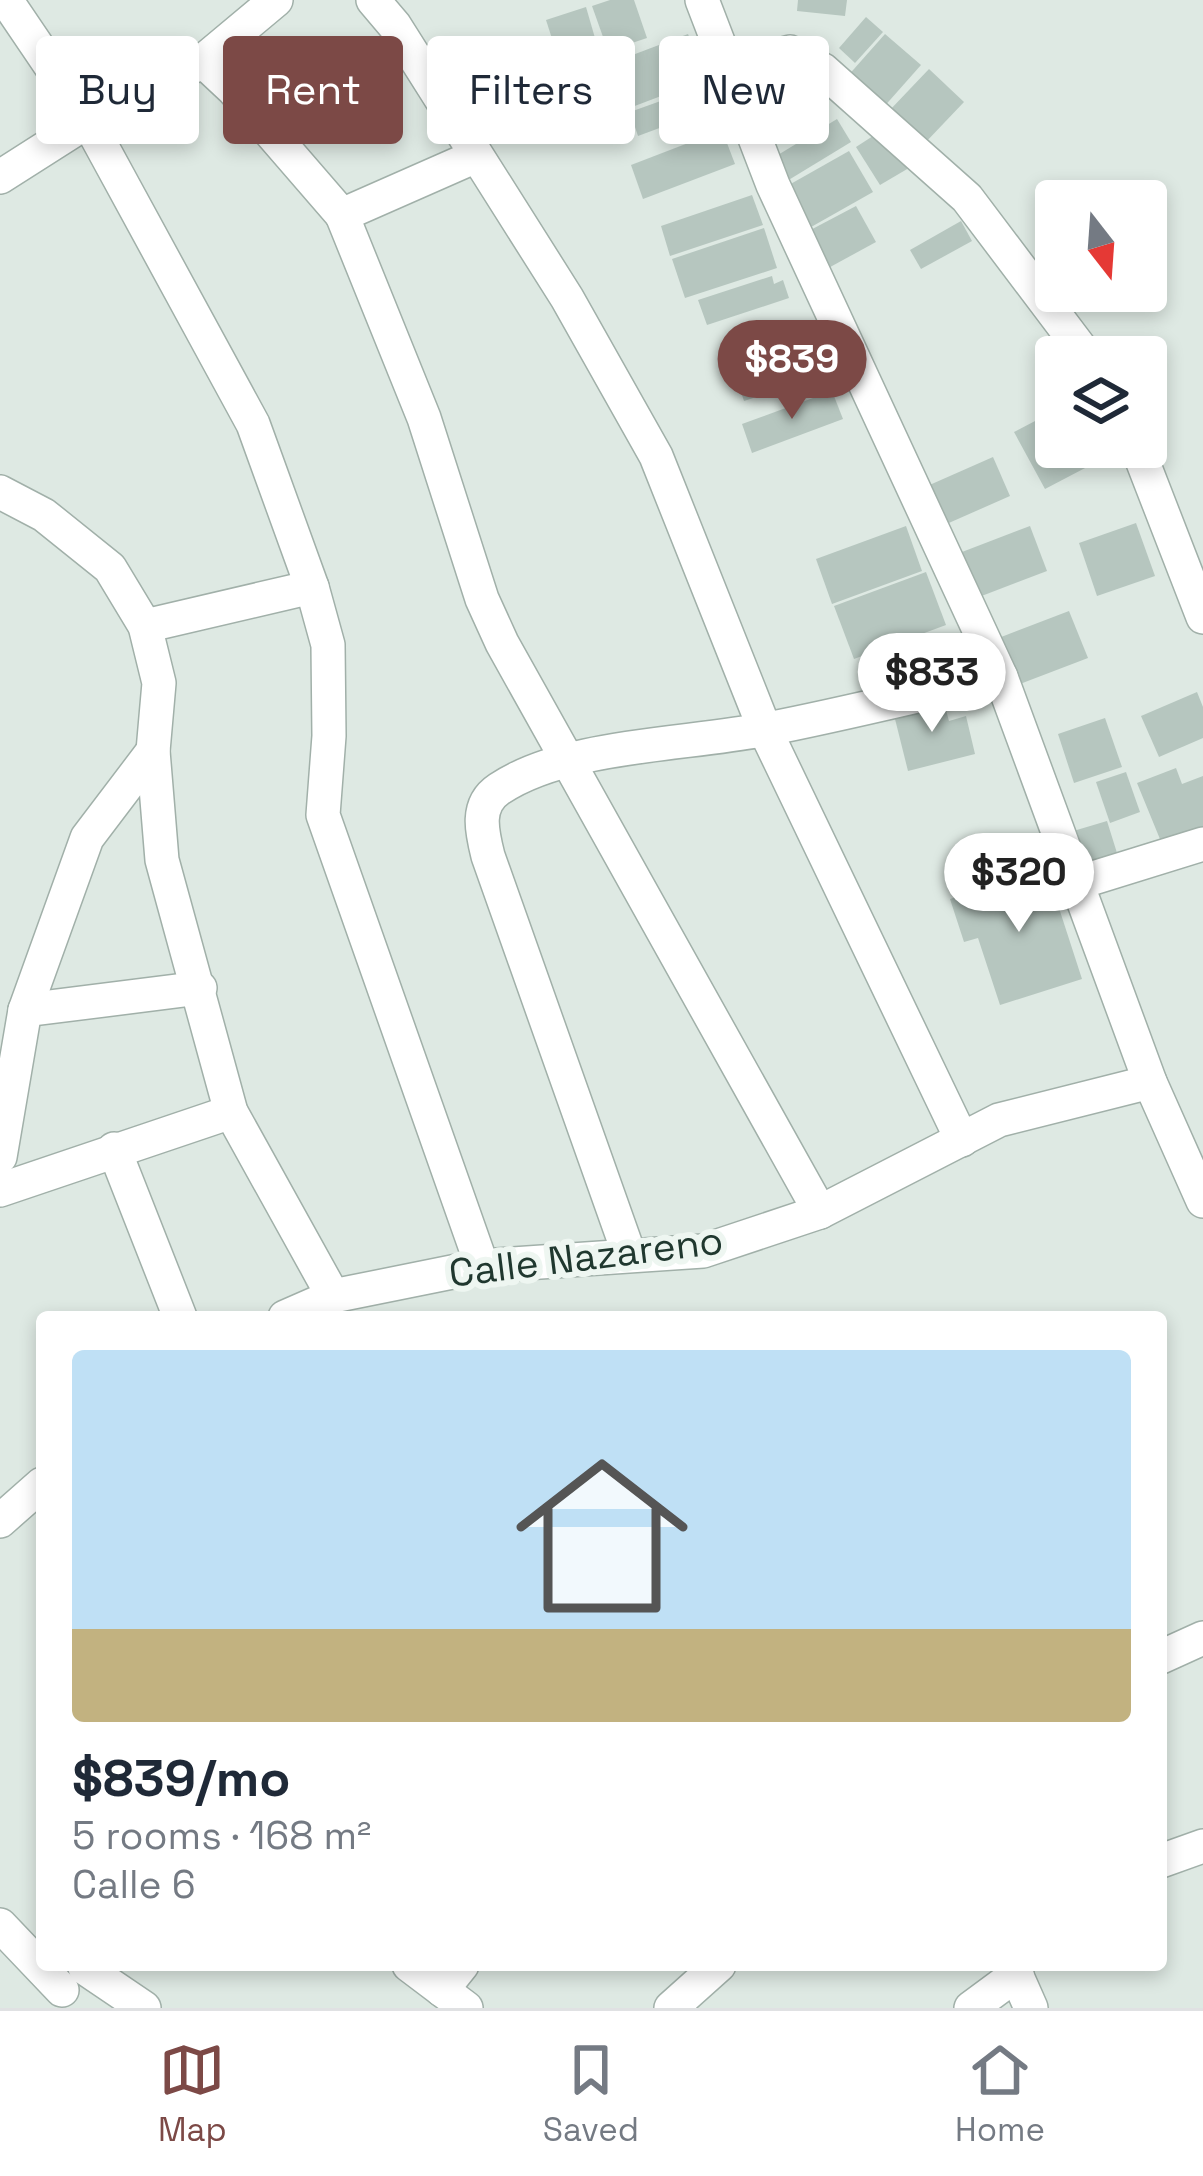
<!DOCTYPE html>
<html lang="en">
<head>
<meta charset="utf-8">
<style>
	body { margin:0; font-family:"Space Grotesk",sans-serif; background:#f6f6f7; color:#1f2937; height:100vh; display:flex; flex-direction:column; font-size:45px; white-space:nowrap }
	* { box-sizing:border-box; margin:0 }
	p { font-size:39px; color:#747a83 }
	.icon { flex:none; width:66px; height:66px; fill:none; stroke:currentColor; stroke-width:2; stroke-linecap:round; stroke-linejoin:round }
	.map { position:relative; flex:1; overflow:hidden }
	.side { position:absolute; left:36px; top:1311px; width:1131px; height:660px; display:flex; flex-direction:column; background:#fff; border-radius:12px; box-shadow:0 6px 18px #0003 }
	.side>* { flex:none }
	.banner { position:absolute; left:36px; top:36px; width:1131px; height:108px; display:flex; gap:24px }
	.needle { width:78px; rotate:163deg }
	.tools { position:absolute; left:1035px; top:180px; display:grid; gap:24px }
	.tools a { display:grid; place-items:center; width:132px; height:132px; border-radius:12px; background:#fff; box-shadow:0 6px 18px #0003; font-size:60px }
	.price { position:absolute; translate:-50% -102px; padding:0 27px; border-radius:42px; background:#fff; color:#222; font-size:39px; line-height:78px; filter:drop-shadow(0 3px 6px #0008) }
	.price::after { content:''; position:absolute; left:50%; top:72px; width:36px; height:27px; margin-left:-18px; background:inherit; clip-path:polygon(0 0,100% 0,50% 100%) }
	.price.on { background:#7c4946; color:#fff }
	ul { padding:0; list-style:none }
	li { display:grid; align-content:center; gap:24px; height:636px; padding:0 36px }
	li+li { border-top:3px solid #e0e1e3 }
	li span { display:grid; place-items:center; height:372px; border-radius:12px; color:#555 }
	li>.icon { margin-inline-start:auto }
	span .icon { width:216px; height:216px; fill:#fffc; stroke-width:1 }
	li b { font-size:51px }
	.pill { padding:0 42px; border-radius:12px; background:#fff; box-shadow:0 6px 18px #0003; font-size:42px; line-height:108px }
	.pill.on { background:#7c4946; color:#fff }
	.menu { display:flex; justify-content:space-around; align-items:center; height:168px; border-top:3px solid #e0e1e3; background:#fff; font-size:33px; color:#747a83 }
	.menu a { display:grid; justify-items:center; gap:6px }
	.menu .on { color:#7c4946 }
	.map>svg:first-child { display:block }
</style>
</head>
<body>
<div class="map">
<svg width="1203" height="2008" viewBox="0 0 1203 2008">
	<rect width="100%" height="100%" fill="#dee9e3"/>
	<g fill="#b6c6bf">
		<polygon points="610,0 634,0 647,38 608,51 592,6"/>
		<polygon points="798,0 847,0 845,16 797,11"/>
		<polygon points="586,7 595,38 556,51 546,20"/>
		<polygon points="866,17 883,32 855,63 839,48"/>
		<polygon points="688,34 706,79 603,118 585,73"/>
		<polygon points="885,34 921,65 882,109 846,78"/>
		<polygon points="798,64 813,103 766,120 752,81"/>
		<polygon points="929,69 964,102 924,144 889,111"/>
		<polygon points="708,84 716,107 638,136 630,112"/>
		<polygon points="837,119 851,142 782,184 768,161"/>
		<polygon points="722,130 735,164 643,199 631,165"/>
		<polygon points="873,136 914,165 880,185 856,147"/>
		<polygon points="849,151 873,192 804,231 780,190"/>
		<polygon points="752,195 763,225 670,256 661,226"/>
		<polygon points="856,206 876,242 821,272 801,235"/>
		<polygon points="961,221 972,241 921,269 910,250"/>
		<polygon points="764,228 777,268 685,298 672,259"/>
		<polygon points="772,276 774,284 783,280 789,298 707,325 698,300"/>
		<polygon points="808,330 823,375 744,401 729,357"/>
		<polygon points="832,391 843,419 752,453 742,424"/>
		<polygon points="1056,410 1056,447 1103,447 1108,456 1045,489 1014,432"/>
		<polygon points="993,457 1010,496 942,526 925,487"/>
		<polygon points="1136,523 1155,576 1097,596 1079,543"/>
		<polygon points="906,526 922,571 832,604 816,559"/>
		<polygon points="1030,526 1047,571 979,597 962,552"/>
		<polygon points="926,572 946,625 854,659 834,606"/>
		<polygon points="1069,611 1088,658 1015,686 996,639"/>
		<polygon points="1197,692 1203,707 1203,738 1159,757 1141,716"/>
		<polygon points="943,699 949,721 966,716 975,754 908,771 893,711"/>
		<polygon points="1105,718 1122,767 1074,783 1058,734"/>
		<polygon points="1176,768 1182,784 1203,776 1203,827 1162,844 1137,783"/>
		<polygon points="1126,772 1140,812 1110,823 1096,782"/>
		<polygon points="1107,821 1117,853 1080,864 1070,832"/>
		<polygon points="1046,868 1082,979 1000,1005 978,938 964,942 950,899"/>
	</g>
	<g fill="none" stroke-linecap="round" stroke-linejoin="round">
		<g stroke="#a1b0a9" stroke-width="36">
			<g id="minor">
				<polyline points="6,0 88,121 253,424 312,587 328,645 329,736 323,815 482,1266"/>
				<polyline points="373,0 395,26 567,298 656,456 765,730 962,1140"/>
				<polyline points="702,0 773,185 1001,677 1150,1082 1203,1201"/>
				<polyline points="203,61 276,0"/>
				<polyline points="731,76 752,63 790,52 823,70 967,198 1087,357"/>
				<polyline points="0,177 88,121 203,61 233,89 342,215 476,156"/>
				<polyline points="342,215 424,418 482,599 502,643 820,1212"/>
				<polyline points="1137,447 1203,617"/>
				<polyline points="0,492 44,515 110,568 145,626 159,683 153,751 162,860 231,1112 333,1296"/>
				<polyline points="145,626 312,587"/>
				<polyline points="1077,883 1203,844"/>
				<polyline points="25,1010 200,988"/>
				<polyline points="114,1149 180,1317"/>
				<polyline points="0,1157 25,1010 87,838 153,751"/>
				<polyline points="0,1190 231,1112"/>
				<path d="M629,1254L488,856C482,832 475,805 499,789C566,744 688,745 767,729C845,714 923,694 1001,677"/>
				<polyline points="285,1317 333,1296 482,1266 703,1251 820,1212 999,1120 1150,1082"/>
				<polyline points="0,1521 42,1484"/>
				<polyline points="1161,1657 1203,1638"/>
				<polyline points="1161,1861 1203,1846"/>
				<polyline points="0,1925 62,1990"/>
				<polyline points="409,1965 466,2008"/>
				<polyline points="1012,1965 1031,2008"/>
				<polyline points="85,1968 144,2008"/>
				<polyline points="442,1990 462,1965"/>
				<polyline points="671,2008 719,1965"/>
				<polyline points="971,2008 1017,1974"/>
			</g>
		</g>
		<use href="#minor" stroke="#fff" stroke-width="33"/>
	</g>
	<g text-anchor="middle" stroke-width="12" stroke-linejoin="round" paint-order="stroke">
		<g font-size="39" fill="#20382f" stroke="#eef6f1">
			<text transform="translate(586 1256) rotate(-7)" y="14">Calle Nazareno</text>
		</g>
	</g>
</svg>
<div class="tools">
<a><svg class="needle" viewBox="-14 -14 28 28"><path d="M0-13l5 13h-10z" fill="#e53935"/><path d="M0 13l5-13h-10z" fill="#747a83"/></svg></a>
<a><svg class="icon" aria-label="layers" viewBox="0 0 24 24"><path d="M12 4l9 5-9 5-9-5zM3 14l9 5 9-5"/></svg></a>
</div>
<b class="price on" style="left:792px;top:422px">$839</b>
<b class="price" style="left:932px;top:735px">$833</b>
<b class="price" style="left:1019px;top:935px">$320</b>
<div class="banner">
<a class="pill">Buy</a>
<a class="pill on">Rent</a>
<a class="pill">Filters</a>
<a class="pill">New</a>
</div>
<section class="side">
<ul>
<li><span style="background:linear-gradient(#bfe0f5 75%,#c2b280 0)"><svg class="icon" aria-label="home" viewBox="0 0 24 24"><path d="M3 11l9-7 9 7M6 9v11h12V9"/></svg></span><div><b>$839/mo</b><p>5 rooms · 168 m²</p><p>Calle 6</p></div></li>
</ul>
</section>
</div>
<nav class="menu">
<a class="on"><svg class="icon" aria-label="map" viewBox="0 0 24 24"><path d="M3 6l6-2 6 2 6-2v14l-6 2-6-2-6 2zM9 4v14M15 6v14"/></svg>Map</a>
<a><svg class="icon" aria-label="saved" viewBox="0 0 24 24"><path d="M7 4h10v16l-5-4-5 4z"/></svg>Saved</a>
<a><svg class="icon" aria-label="home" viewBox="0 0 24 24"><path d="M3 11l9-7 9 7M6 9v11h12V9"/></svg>Home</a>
</nav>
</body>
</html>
